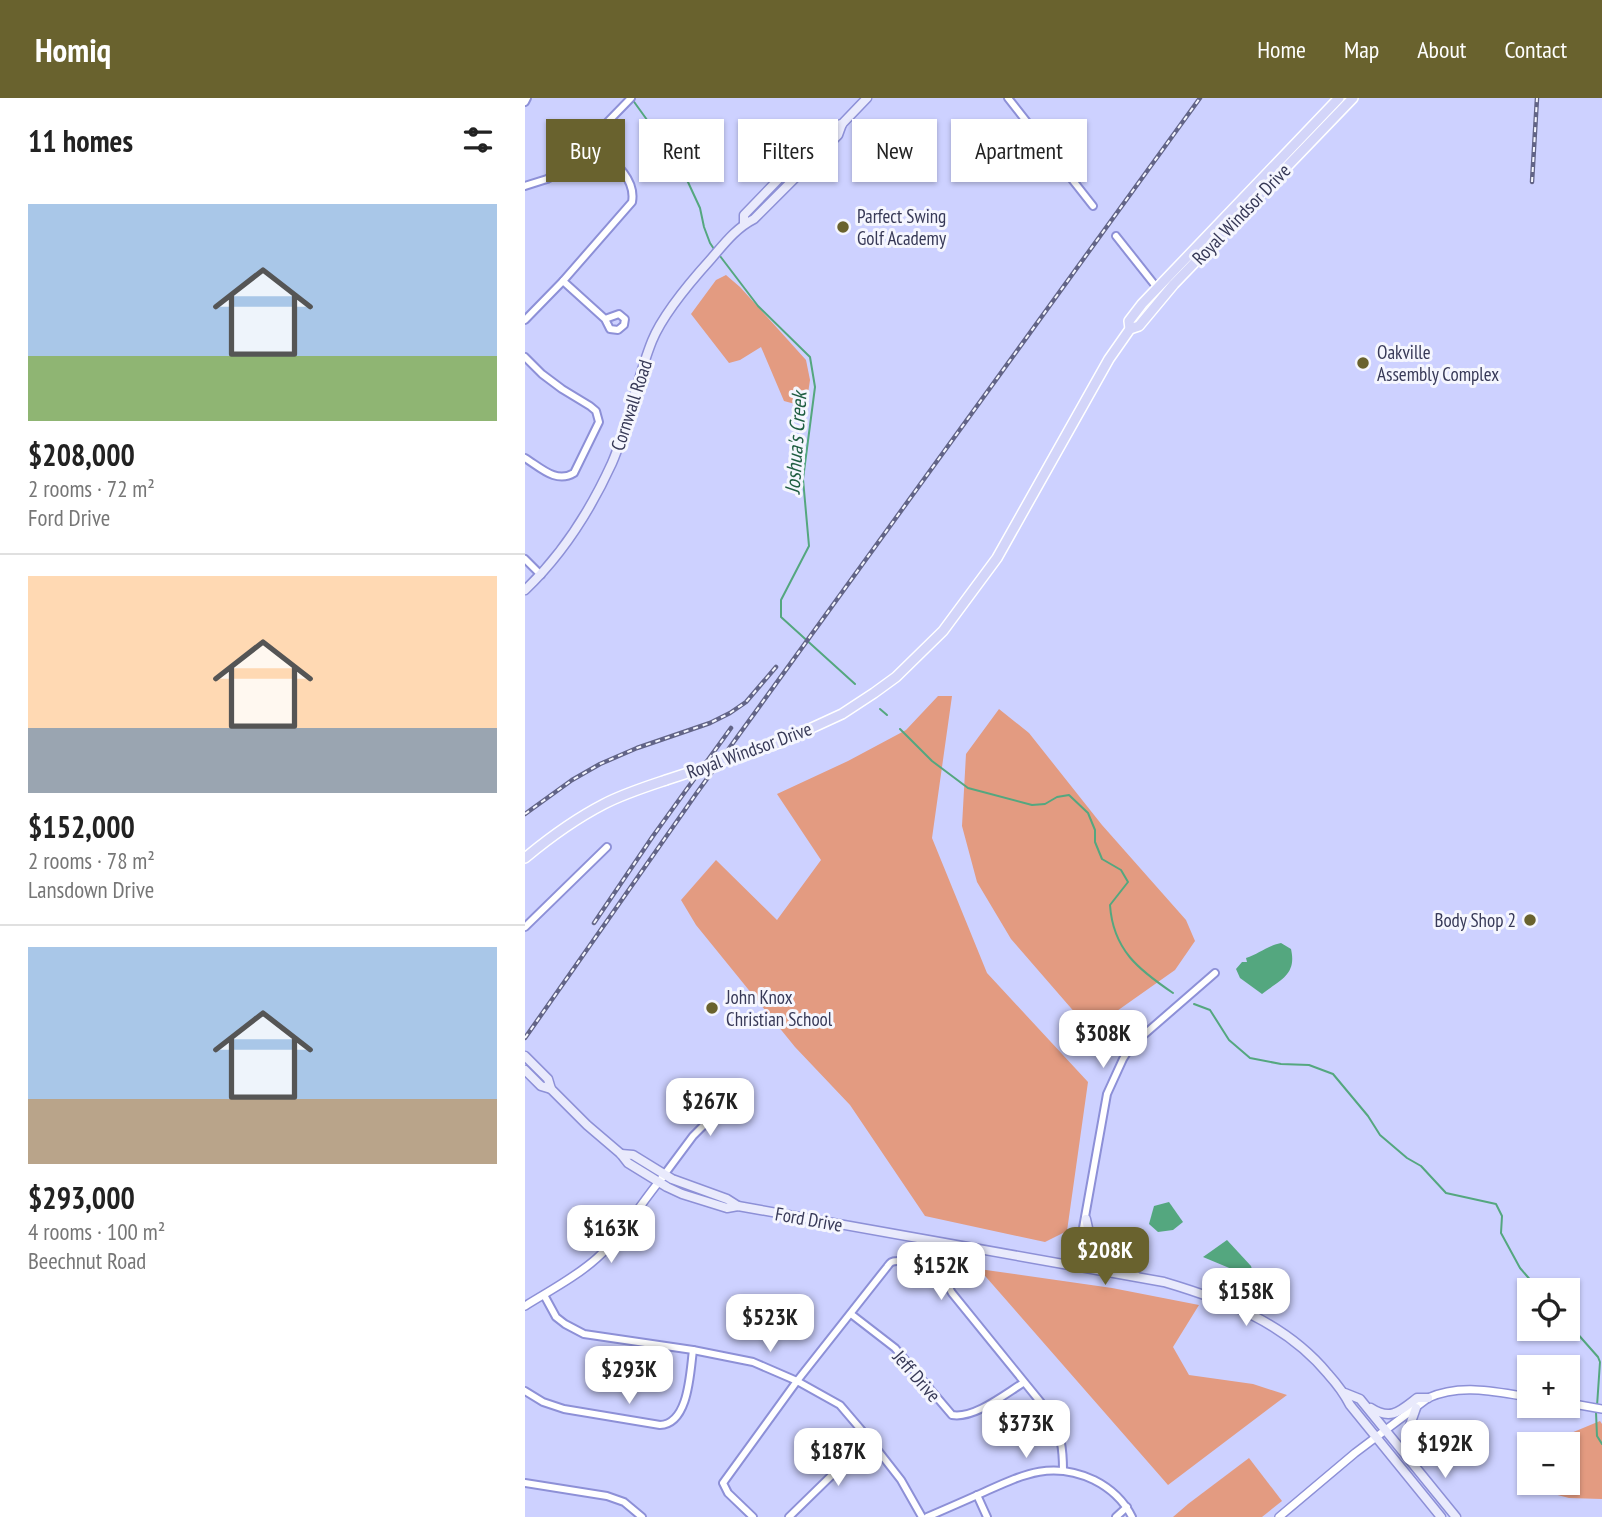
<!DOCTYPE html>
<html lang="en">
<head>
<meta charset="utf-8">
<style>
	body { margin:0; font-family:"PT Sans Narrow",sans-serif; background:#f6f6f6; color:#222; height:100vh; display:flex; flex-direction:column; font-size:26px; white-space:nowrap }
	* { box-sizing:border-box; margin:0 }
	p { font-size:23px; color:#767676 }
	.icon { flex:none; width:38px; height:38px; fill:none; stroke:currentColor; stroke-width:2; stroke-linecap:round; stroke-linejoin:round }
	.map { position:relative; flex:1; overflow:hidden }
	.side { display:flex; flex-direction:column; background:#fff; width:525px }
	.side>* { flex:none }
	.guide { position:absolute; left:21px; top:21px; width:665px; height:63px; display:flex; gap:14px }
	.tools { position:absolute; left:992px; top:1180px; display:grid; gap:14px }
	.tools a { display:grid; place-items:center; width:63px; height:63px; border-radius:0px; background:#fff; box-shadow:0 2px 5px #0004; font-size:35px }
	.price { position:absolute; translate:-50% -60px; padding:0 16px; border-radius:14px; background:#fff; color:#222; font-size:23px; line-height:46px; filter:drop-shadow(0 2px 4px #0008) }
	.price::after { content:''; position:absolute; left:50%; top:42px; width:21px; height:16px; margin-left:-10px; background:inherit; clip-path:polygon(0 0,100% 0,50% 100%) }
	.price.on { background:#69622e; color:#fff }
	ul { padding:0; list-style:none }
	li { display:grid; align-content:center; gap:14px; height:371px; padding:0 28px }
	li+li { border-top:2px solid #e0e0e0 }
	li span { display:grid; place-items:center; height:217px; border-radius:0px; color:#555 }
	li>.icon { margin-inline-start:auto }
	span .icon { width:126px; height:126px; fill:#fffc; stroke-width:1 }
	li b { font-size:30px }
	h2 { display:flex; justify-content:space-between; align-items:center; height:84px; padding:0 28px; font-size:30px }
	.pill { padding:0 24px; border-radius:0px; background:#fff; box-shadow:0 2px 5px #0004; font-size:24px; line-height:63px }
	.pill.on { background:#69622e; color:#fff }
	header { display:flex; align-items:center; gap:42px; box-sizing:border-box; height:98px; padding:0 35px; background:#69622e; color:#fff }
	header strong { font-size:33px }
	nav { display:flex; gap:38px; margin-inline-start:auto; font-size:24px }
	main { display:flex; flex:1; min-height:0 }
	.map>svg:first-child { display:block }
</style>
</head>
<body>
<header>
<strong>Homiq</strong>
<nav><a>Home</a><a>Map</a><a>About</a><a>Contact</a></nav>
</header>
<main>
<section class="side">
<h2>11 homes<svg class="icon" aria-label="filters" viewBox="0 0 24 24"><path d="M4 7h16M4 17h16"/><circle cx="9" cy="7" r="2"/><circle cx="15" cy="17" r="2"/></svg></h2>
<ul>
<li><span style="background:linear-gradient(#a9c7e8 70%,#8fb573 0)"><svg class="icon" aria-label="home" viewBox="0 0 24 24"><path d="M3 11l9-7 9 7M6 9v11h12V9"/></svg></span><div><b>$208,000</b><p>2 rooms · 72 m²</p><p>Ford Drive</p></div></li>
<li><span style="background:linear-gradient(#ffd9b3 70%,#9aa5b1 0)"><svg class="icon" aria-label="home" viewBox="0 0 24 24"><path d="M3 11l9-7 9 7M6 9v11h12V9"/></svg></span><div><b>$152,000</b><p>2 rooms · 78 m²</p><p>Lansdown Drive</p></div></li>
<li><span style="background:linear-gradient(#a9c7e8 70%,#b9a48a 0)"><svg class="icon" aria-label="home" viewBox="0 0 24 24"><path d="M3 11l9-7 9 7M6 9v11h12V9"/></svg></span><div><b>$293,000</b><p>4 rooms · 100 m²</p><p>Beechnut Road</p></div></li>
</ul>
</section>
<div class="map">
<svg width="1077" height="1419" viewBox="0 0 1077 1419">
	<rect width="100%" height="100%" fill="#cdd1ff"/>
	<g fill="#e39b81">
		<polygon points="201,177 215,189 281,262 285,282 281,309 259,303 236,249 215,262 204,265 166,216 191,182"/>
		<polygon points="413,598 427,598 407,740 462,875 563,984 542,1133 520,1144 400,1118 325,1007 270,949 171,827 156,802 191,762 252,822 296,762 252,696 323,663 381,632"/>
		<polygon points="474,611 504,635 577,727 661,822 670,843 650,872 565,932 486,841 452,784 437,728 441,656"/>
		<polygon points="454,1171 587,1190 674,1207 648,1249 664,1277 728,1286 762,1297 643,1387"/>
		<polygon points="1075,1323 1077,1326 1077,1401 1044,1400 1006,1390 1016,1384 1043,1384 1043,1346 1029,1345 1046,1335"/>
		<polygon points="724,1360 757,1403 737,1419 648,1419 663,1406"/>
	</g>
	<g fill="#54a77f">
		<path d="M756,845L766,851C772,877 755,882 737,896L715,880L711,871L717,864H722L721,860C734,856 742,848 756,845Z"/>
		<polygon points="644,1104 658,1124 648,1132 633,1134 624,1126 629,1108"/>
		<polygon points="702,1142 726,1168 728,1175 721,1177 678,1159"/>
	</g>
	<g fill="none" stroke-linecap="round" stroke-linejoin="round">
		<g stroke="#54a77f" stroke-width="2">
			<polyline points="107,1 156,69 175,110 179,129 185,145 189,151"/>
			<polyline points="195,158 233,208 285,259 290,289 278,381 284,448 256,502 256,519 330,586"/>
			<polyline points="355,611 362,617"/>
			<path d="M375,631L407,663L443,690L507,707L520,706L532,699L544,697L563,715L570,732V744L577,761L596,772L603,784L585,807C588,852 614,872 648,895"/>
			<polyline points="669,906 685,912 704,942 725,960 756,966 784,967 808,976 843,1018 855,1037 882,1060 896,1068 921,1095 971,1106 977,1118 976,1135 995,1170 1014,1192"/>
			<polyline points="1043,1225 1073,1259 1075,1264 1072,1308"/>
			<polyline points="1071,1314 1072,1338 1077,1346"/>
		</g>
		<g stroke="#8d90d7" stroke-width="10">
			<g id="minor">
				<polyline points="483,0 568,108"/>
				<polyline points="0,4 2,0"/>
				<polyline points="0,88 22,81 33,75 106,0"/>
				<polyline points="591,138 633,191"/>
				<polyline points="38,183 80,221 85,231 93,232 99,227 100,221 94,216 80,221"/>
				<path d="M0,222L38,183L107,104C112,77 81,58 64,42"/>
				<path d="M0,259L17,276L37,291L65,308L71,313L74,324L49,375C31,386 15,369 0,360"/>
				<polyline points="0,461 16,477"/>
				<polyline points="0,829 82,749"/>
				<polyline points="139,1077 168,1038 178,1028 219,993"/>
				<polyline points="551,1169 582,996 598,961 606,948 690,875"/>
				<polyline points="19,1197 31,1219 40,1226 59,1236 168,1252 228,1264 272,1283 315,1307 344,1341 376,1382 397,1419"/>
				<path d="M326,1216L370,1250L427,1317C449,1321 480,1296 498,1285"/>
				<path d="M0,1293L18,1304L39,1311L135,1327C164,1326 165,1274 168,1252"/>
				<polyline points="0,1385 82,1398 99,1404 117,1419"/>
				<polyline points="452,1397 462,1419"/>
				<path d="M228,1419L203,1395L198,1385L272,1283L362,1169C365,1165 366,1163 372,1163C379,1162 413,1168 417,1174C422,1179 423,1189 427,1195L526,1317C536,1336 538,1351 538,1372"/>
				<polyline points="264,1419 344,1341"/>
				<path d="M402,1419C421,1411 439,1403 457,1395C497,1377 526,1362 569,1382C585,1390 599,1403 607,1419"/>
				<polyline points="591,1419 602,1409"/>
			</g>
		</g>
		<g stroke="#8d90d7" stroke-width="10">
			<g id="tertiary">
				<path d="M0,1208C24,1193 51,1179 72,1160C98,1137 115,1106 137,1080"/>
				<polyline points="1043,1305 1077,1311"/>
				<path d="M754,1419L830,1355L903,1300C936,1285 970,1294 1004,1299"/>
			</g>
		</g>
		<g stroke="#8d90d7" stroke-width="11">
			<g id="secondary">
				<polyline points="219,126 219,117 304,29 317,26"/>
				<path d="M0,492C37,457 66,411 87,365C104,326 111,283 127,243C138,216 167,182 186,161C199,146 211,130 229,121L313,37L317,26L342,0"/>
				<path d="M0,958L23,981L26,991L62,1027L96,1056L103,1065L142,1089L157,1096L202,1110L213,1108L639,1184C700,1202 761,1225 803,1276C812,1286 819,1295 825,1307L916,1419"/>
				<polyline points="0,972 16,988 26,991"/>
				<polyline points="96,1056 108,1057 147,1081 202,1101 213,1108"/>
				<polyline points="561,1121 567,1148 578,1161 602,1171 611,1178"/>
				<polyline points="820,1295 835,1301 931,1419"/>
				<path d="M846,1310C866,1323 875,1313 892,1300H903"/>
				<path d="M885,1361C880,1338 883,1332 891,1310"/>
			</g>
		</g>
		<g stroke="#fff" stroke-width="12">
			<g id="primary">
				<polyline points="605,231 604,223 617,206 814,0"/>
				<polyline points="254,645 317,616 349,595 371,579 418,533 472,460 584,261 605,231 614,228 649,186 828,0"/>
				<path d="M0,760C24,740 50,721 79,706C98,696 120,689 141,682"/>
			</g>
		</g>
		<use href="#minor" stroke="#fff" stroke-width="6"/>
		<use href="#tertiary" stroke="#fff" stroke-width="7"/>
		<use href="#secondary" stroke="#e9eafc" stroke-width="8"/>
		<use href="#primary" stroke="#d3d5f9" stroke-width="9"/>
		<g stroke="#626487" stroke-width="4.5">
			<g id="rail">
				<polyline points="1007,84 1012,0"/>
				<polyline points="0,716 47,682 75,666 112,650 185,625 205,615 221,604 251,569"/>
				<polyline points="69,825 128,738 206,630"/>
				<polyline points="0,940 171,696 675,0"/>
			</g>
		</g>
		<use href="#rail" stroke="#f5f6fe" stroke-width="2" stroke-dasharray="5" stroke-linecap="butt"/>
		<g stroke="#fff" stroke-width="12" stroke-linecap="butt">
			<polyline id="primary-bridge" points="141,682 254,645"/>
		</g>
		<use href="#primary-bridge" stroke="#d3d5f9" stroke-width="9"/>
	</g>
	<g fill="#69622e" stroke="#f5f6fe" stroke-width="2.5">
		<circle cx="318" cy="129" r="7"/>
		<circle cx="838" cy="265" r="7"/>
		<circle cx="1005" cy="822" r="7"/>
		<circle cx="187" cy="910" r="7"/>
	</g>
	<g text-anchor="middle" stroke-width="6" stroke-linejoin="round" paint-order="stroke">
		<g font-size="19" fill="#373957" stroke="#f5f6fe">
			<text transform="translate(716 116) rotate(-46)" y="7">Royal Windsor Drive</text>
			<text transform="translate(106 307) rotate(-72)" y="7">Cornwall Road</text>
			<text transform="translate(224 652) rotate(-20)" y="7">Royal Windsor Drive</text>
			<text transform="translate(284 1121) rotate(10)" y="7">Ford Drive</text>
			<text transform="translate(392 1278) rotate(49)" y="7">Jeff Drive</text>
		</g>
		<g font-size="19" fill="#373957" stroke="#f5f6fe" text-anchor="start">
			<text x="332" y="125">Parfect Swing<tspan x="332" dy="22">Golf Academy</tspan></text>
			<text x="852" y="261">Oakville<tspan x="852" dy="22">Assembly Complex</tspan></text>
			<text x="991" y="829" text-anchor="end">Body Shop 2</text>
			<text x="201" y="906">John Knox<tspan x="201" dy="22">Christian School</tspan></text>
		</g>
		<g font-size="21" font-style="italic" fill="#205e42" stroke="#f5f6fe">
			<text transform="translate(271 345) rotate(-86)" y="7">Joshua's Creek</text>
		</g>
	</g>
</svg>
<div class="tools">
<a><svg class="icon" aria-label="locate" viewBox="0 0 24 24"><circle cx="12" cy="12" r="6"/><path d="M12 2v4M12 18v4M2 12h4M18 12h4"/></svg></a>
<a>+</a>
<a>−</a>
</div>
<b class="price" style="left:578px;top:972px">$308K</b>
<b class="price" style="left:185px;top:1040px">$267K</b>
<b class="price" style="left:86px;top:1167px">$163K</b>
<b class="price on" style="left:580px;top:1189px">$208K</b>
<b class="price" style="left:416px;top:1204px">$152K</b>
<b class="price" style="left:721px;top:1230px">$158K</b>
<b class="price" style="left:245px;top:1256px">$523K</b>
<b class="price" style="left:104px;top:1308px">$293K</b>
<b class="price" style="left:501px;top:1362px">$373K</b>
<b class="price" style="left:920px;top:1382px">$192K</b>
<b class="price" style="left:313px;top:1390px">$187K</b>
<div class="guide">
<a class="pill on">Buy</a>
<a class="pill">Rent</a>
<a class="pill">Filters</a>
<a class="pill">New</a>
<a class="pill">Apartment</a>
</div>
</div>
</main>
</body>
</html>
